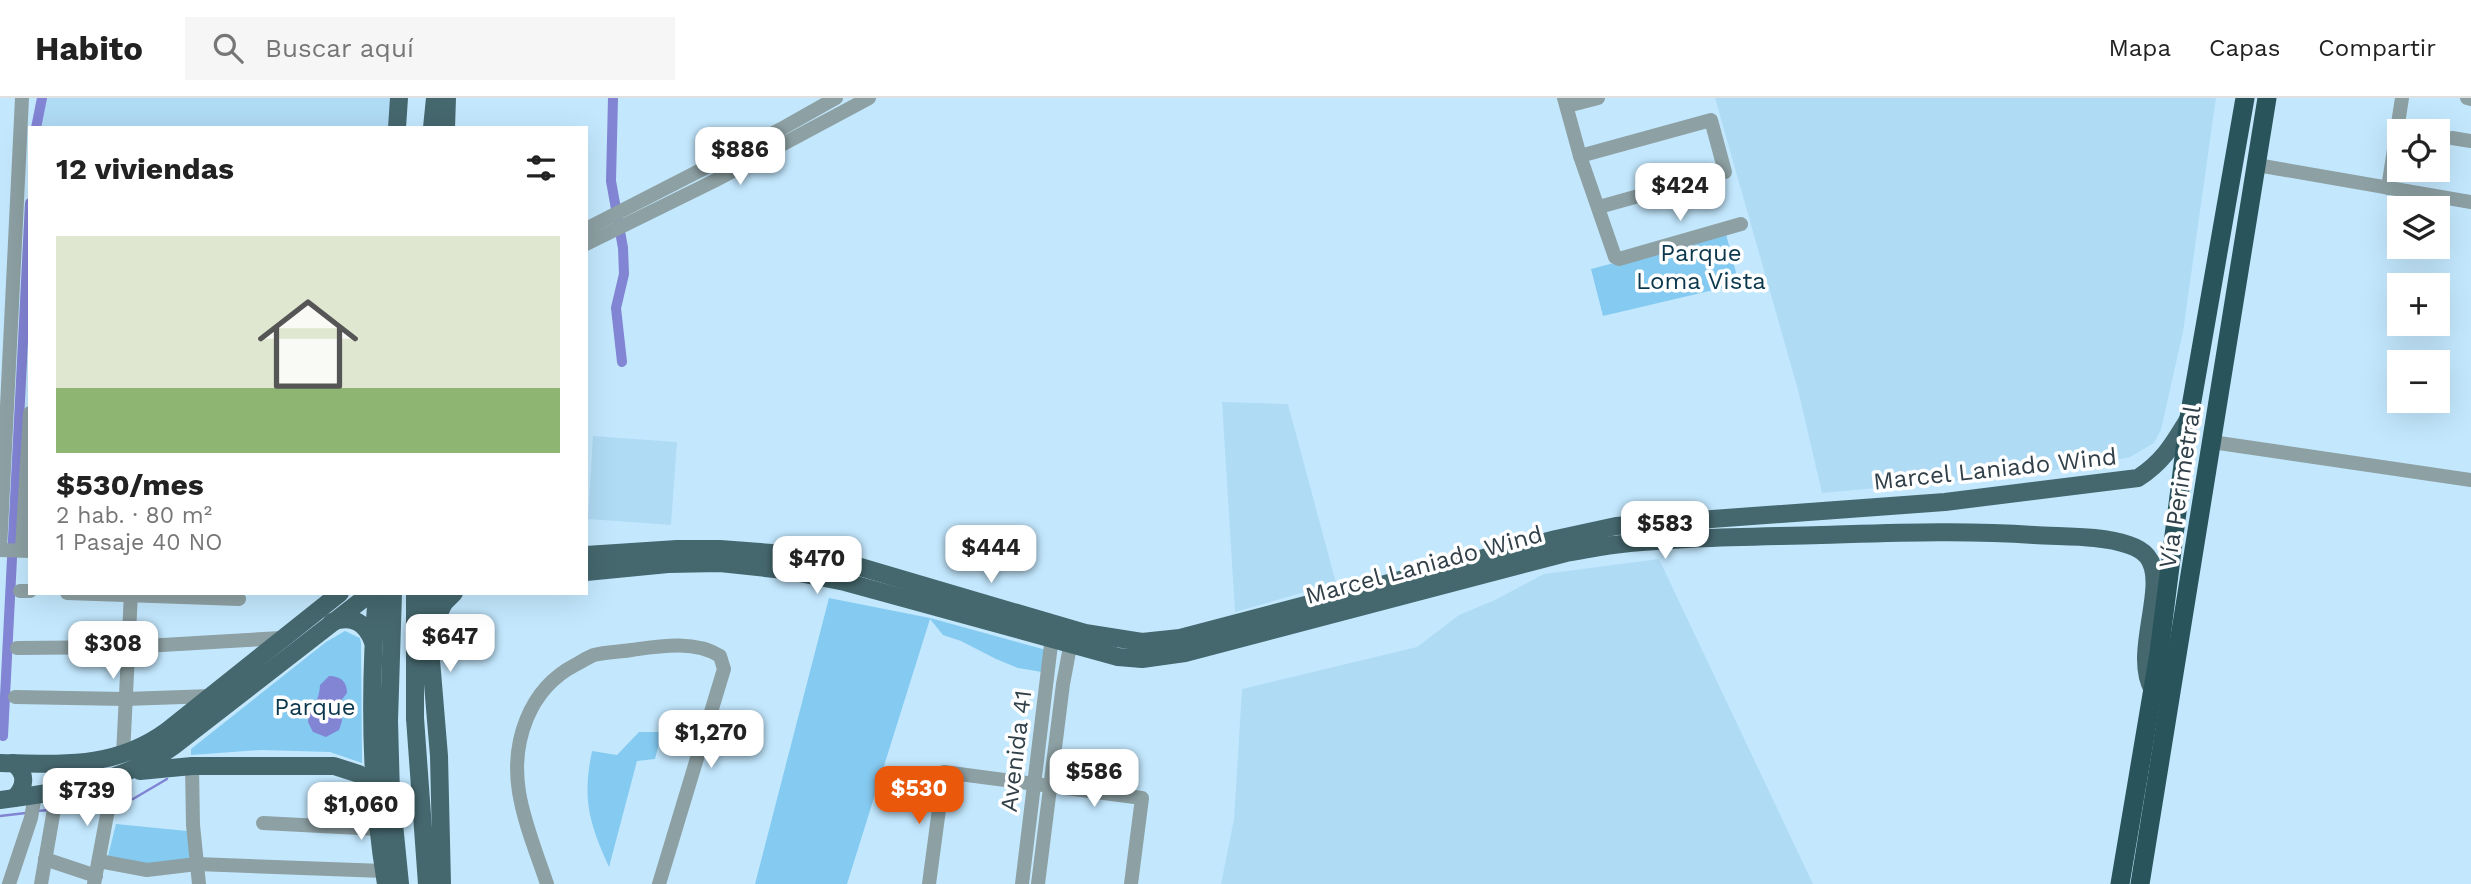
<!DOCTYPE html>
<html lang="es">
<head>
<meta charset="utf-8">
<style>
	body { margin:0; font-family:"Work Sans",sans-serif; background:#f6f6f6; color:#222; height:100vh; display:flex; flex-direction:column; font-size:26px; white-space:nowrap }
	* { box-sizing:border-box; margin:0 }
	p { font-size:23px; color:#767676 }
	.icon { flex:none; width:38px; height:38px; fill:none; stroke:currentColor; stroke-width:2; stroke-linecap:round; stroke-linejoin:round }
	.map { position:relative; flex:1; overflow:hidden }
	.sheet { position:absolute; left:28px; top:28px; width:560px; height:469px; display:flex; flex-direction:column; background:#fff; border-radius:0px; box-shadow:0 7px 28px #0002 }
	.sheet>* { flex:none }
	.buttons { position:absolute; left:2387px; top:21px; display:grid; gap:14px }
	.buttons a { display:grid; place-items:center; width:63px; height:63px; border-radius:0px; background:#fff; box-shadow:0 7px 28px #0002; font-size:35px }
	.price { position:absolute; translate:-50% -60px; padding:0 16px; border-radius:14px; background:#fff; color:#222; font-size:23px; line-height:46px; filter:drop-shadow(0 2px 4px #0008) }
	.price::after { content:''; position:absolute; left:50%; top:42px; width:21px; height:16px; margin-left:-10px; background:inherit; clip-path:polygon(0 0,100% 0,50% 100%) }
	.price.selected { background:#ea580c; color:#fff }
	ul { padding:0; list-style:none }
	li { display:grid; align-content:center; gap:14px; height:371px; padding:0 28px }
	li span { display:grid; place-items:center; height:217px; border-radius:0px; color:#555 }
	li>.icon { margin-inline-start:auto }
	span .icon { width:126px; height:126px; fill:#fffc; stroke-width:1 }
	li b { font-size:30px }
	h2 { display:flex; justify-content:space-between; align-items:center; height:84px; padding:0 28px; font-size:30px }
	header { display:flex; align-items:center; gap:42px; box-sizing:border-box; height:98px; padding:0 35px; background:#fff; border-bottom:2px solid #e0e0e0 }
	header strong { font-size:33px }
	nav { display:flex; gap:38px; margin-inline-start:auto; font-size:24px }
	.search { width:490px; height:63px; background:#f6f6f6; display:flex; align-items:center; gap:18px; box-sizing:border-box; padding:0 24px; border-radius:0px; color:#767676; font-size:26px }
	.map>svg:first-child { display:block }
</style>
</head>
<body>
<header>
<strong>Habito</strong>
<div class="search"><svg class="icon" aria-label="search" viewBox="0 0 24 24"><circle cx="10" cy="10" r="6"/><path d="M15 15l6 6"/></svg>Buscar aquí</div>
<nav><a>Mapa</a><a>Capas</a><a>Compartir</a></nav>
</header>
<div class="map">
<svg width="2471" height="786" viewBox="0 0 2471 786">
	<rect width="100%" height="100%" fill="#c3e8fe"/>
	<g fill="#b0dbf5">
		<polygon points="38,0 394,0 392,30 37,30"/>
		<polygon points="1715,0 2216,0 2183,234 2161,332 2154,345 2130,359 2094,367 1997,379 1822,395 1798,292"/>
		<polygon points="1222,304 1288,306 1336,485 1235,514"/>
		<polygon points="593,338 677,344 671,427 588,421"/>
		<polygon points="1659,461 1813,786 1221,786 1234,721 1242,591 1417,549 1459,517 1495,502 1544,476"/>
	</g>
	<g fill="#85caf0">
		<polygon points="1726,136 1739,186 1603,218 1591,171"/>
		<polygon points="829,500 930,520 1050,553 1048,575 1018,570 996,561 961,543 943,537 930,521 847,786 755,786"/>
		<polygon points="345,533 360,540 361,545 362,665 330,654 261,652 191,657 191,651 326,544"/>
		<path d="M639,634H662L655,661L637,663L609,769C589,724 582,702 592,653L617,657Z"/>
		<polygon points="116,726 187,733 191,763 148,767 108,758"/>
	</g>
	<path fill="#8284d4" d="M329,578C340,578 347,583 347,595L340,604L342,623L339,632L326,639L313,634L308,624C310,607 319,607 320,587Z"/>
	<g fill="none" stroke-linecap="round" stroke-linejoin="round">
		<g stroke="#8284d4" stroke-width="2.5">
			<polyline points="133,701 167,681"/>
			<polyline points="60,710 95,706"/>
			<polyline points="36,713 50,712"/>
			<polyline points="0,718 26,715"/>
		</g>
		<g stroke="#8284d4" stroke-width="10">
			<polyline points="613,0 611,83 623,150 624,176 616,210 622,264"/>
			<polyline points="36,30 42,0"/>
			<polyline points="3,638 30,105"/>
		</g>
		<g stroke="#8da0a3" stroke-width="14">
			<polyline points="22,0 0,452 30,453"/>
			<polyline points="1564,0 1580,58 1615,159 1619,161 1741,126"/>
			<polyline points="2467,0 2471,1"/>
			<polyline points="1567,8 1598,0"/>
			<polyline points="2452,40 2471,43"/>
			<polyline points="1580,58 1711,22 1725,74 1599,109"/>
			<polyline points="2257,67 2471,104"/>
			<polyline points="2388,90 2402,0"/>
			<polyline points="586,131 781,31 836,0"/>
			<polyline points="586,146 714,83 869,0"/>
			<polyline points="2212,344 2471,382"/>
			<polyline points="22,452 30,315"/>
			<polyline points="20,493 30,493"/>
			<polyline points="67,495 239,501"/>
			<polyline points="17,550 128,549 281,540"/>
			<polyline points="15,599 125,601 212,598"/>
			<polyline points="123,657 131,495"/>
			<polyline points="192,668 193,727 199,786"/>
			<polyline points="263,725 379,731"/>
			<polyline points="45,761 96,778"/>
			<polyline points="99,763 147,772 197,766 384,773"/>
			<polyline points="9,786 31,720 35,697"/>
			<polyline points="41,786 57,694"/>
			<polyline points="94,786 114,680"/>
			<path d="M547,786C537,756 524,725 519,694C511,644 529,591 575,567C581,564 588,559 594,557C606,554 619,554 631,552C660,548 695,542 720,558L724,571L659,786"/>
			<polyline points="929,786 944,674 1142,700 1131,786"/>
			<polyline points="1022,786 1053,530"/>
			<polyline points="1038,786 1063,586 1072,538"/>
		</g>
		<g stroke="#45686e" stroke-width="18">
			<polyline points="397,30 399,0"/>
			<polyline points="432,30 435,0"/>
			<polyline points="446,30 447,0"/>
			<path d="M586,457L677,451H720L785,456L850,466L1085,535L1142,544L1180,540L1556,441L1616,428L1945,404L2138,380C2164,363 2173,346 2189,320"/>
			<path d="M586,474L668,466L720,465L784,472L845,484L1118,559L1142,561L1185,555L1566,455C1582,452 1598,449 1613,447C1682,439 1752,439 1821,437C1892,435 1963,432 2034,437C2062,439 2101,437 2129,447C2135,449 2142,452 2147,458C2170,485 2131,555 2153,592"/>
			<path d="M377,495C369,592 370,690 386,786"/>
			<polyline points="431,495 430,550 439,658 442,786"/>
			<path d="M332,524C352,517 366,524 373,544"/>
			<polyline points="433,527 444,505 454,495"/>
			<polyline points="415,620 427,786"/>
			<polyline points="389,623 391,696 400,786"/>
			<path d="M0,665C62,666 115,671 167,633L340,495"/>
			<path d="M13,665C27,675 26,689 14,700"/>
			<polyline points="140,673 192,668 334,668 359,676 368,684 375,697"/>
			<path d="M0,702C62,694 123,685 175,647L371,495"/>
		</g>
		<g stroke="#2a545c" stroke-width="19">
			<polyline points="2120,786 2159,555 2189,320 2245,0"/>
			<polyline points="2140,786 2267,0"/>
		</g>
		<g stroke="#45686e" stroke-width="18">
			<polyline points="415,620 415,495"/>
			<polyline points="389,623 393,495"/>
		</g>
	</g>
	<g text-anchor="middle" stroke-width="7" stroke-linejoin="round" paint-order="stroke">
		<g font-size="24" fill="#0b384d" stroke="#fff">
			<text x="1701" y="163">Parque<tspan x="1701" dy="28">Loma Vista</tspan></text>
			<text x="315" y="617">Parque</text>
		</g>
		<g font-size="24" fill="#303f48" stroke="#fff">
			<text transform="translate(1995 371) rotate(-6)" y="8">Marcel Laniado Wind</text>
			<text transform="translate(2180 389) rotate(-81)" y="8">Vía Perimetral</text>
			<text transform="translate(1424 467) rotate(-15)" y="8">Marcel Laniado Wind</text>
			<text transform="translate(1016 653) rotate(-83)" y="8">Avenida 41</text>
		</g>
	</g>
</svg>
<div class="buttons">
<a><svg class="icon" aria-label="locate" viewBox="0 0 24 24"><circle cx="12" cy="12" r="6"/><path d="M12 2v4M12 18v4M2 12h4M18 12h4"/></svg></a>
<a><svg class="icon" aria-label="layers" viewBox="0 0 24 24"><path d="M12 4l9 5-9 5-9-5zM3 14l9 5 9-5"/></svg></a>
<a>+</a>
<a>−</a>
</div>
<b class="price" style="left:740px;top:89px">$886</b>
<b class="price" style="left:1680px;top:125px">$424</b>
<b class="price" style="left:1665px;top:463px">$583</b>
<b class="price" style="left:991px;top:487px">$444</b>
<b class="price" style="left:817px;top:498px">$470</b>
<b class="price" style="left:450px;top:576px">$647</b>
<b class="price" style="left:113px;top:583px">$308</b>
<b class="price" style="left:711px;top:672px">$1,270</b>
<b class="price" style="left:1094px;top:711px">$586</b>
<b class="price selected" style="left:919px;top:728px">$530</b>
<b class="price" style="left:87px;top:730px">$739</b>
<b class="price" style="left:361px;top:744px">$1,060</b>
<section class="sheet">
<h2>12 viviendas<svg class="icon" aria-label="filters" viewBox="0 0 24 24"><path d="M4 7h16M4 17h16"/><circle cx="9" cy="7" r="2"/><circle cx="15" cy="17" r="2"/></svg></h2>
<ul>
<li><span style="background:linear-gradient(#dfe7d0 70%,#8fb573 0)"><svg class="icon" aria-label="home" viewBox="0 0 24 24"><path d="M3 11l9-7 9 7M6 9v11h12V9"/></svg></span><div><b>$530/mes</b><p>2 hab. · 80 m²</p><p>1 Pasaje 40 NO</p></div></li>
</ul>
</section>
</div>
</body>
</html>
